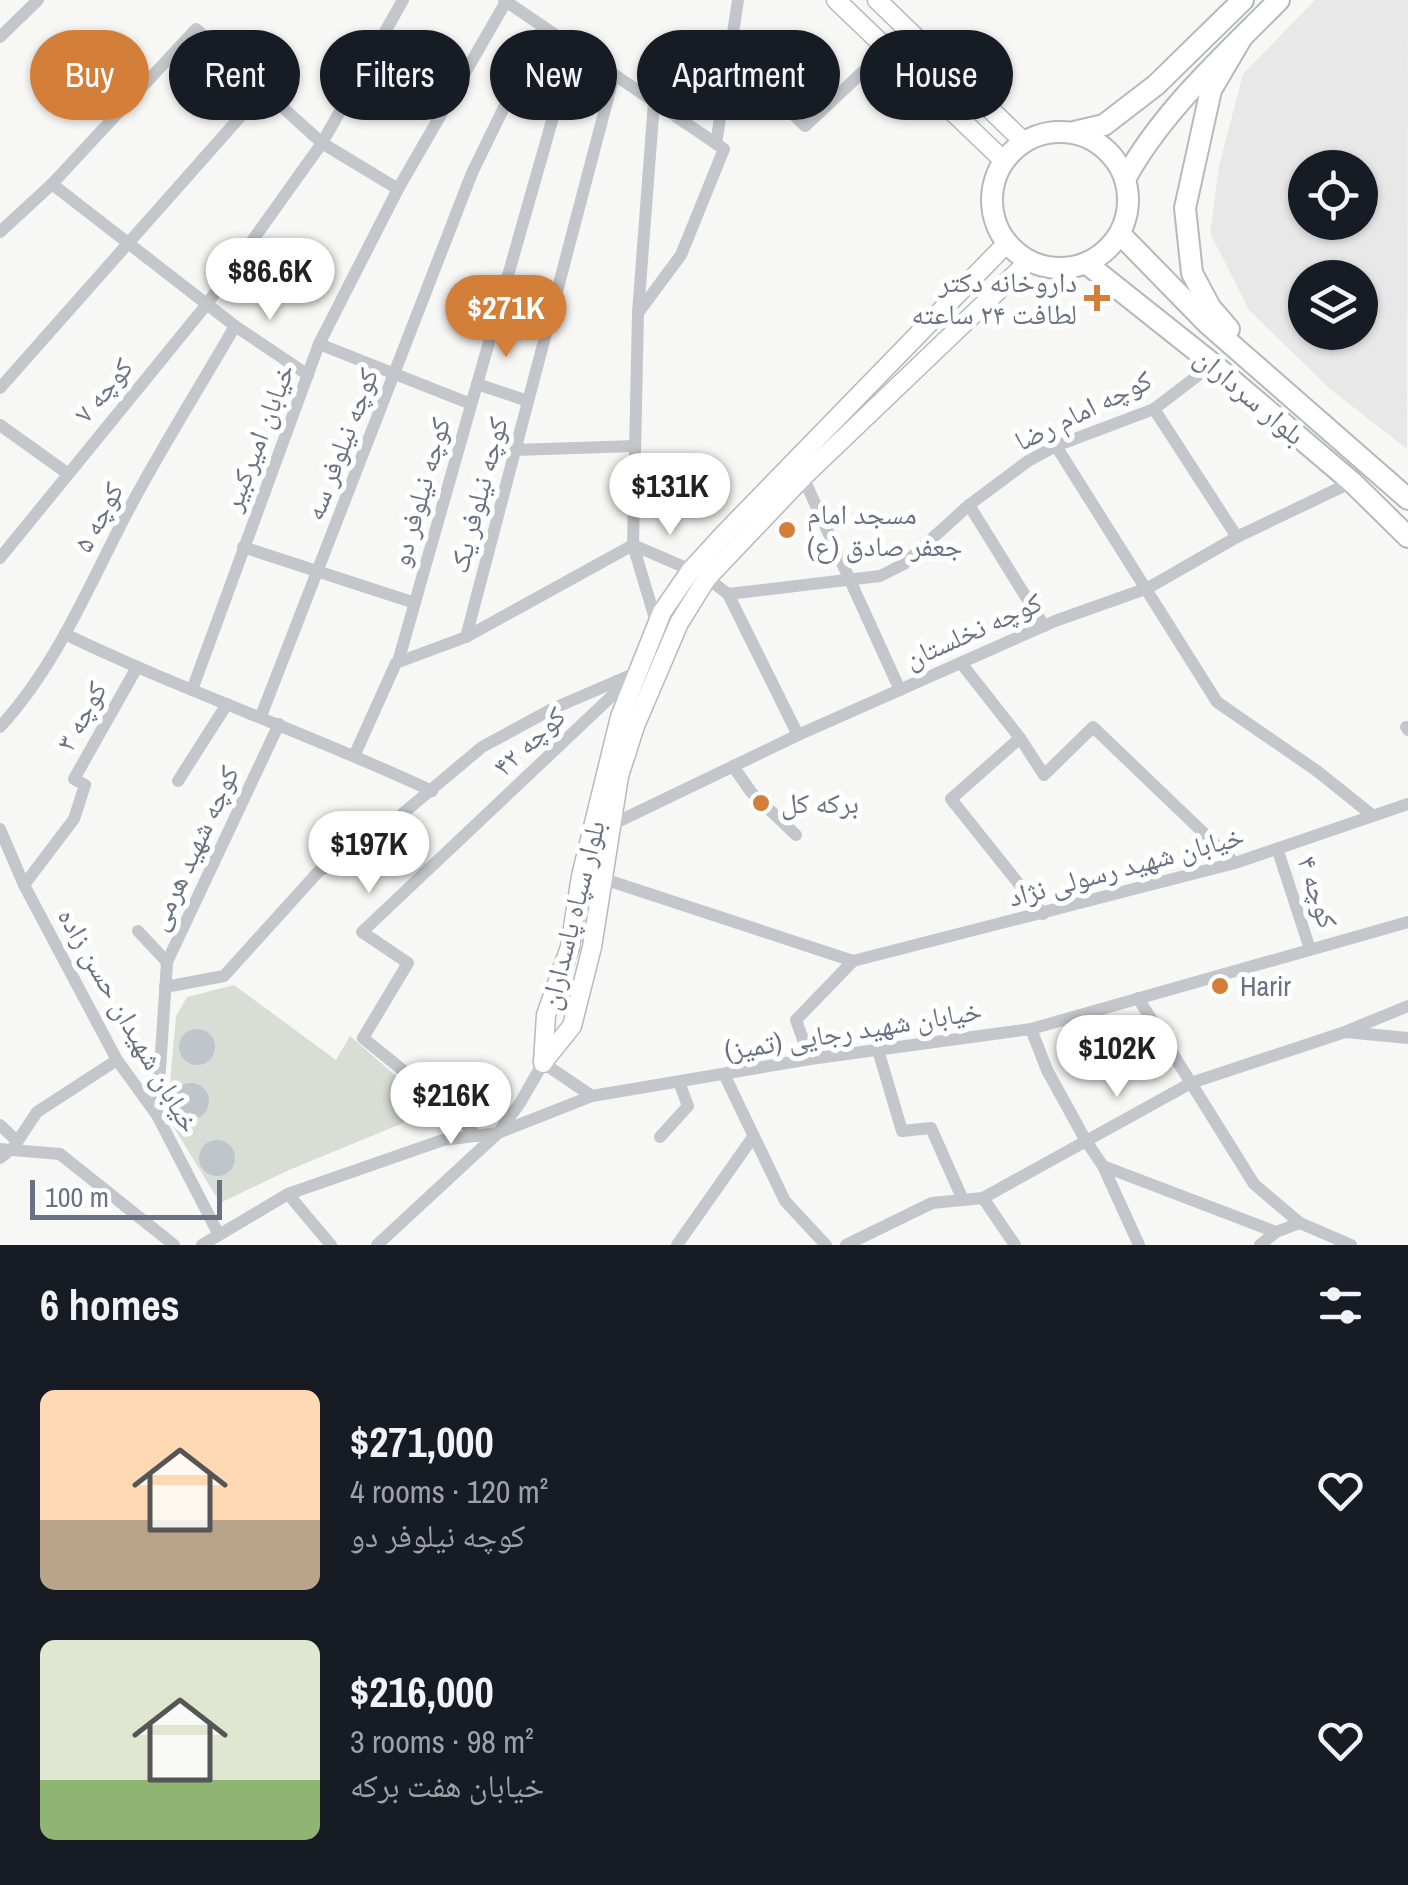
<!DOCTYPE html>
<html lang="en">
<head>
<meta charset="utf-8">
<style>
	body { margin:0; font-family:"Archivo Narrow","Noto Naskh Arabic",sans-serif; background:#20242c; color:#f1f3f6; height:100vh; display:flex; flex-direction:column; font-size:38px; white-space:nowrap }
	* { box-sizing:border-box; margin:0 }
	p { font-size:32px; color:#9ea1a6 }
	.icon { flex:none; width:55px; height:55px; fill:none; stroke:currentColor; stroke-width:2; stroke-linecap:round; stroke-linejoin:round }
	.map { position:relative; height:1245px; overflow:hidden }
	.panel { display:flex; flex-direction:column; background:#171b24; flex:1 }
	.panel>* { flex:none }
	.top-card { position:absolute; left:30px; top:30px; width:1350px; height:90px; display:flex; gap:20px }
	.buttons { position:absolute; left:1288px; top:150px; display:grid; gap:20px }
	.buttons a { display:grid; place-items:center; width:90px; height:90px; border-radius:50%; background:#171b24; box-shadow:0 2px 8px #0004; font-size:50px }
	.scale { position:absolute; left:30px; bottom:25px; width:192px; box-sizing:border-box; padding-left:10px; border:5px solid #697283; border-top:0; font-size:28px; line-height:35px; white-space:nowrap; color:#697283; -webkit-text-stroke:8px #fff; paint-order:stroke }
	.price { position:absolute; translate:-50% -85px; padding:0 22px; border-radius:35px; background:#fff; color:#222; font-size:32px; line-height:65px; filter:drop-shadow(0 2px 5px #0008) }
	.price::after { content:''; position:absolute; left:50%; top:60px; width:30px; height:22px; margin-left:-15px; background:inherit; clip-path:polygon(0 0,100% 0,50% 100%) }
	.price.current { background:#d37e39; color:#fff }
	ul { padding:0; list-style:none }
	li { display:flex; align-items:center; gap:30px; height:250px; padding:0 40px }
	li span { display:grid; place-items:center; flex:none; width:280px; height:200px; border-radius:15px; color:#555 }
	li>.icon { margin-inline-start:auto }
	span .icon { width:120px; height:120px; fill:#fffc; stroke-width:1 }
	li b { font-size:42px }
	h2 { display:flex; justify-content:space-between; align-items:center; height:120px; padding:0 40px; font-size:42px }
	.tag { padding:0 35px; border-radius:45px; background:#171b24; box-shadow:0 2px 8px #0004; font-size:35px; line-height:90px }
	.tag.current { background:#d37e39; color:#fff }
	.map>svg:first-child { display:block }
</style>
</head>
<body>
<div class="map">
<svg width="1408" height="1245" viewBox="0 0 1408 1245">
	<rect width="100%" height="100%" fill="#f7f7f5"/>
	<path fill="#e8e8e8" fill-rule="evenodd" d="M1315,0H1408L1407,449L1330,389L1249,310L1210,233L1219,166L1243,74ZM1305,168H1360V222H1305ZM1305,278H1360V332H1305Z"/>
	<polygon fill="#d8ded6" points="234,985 336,1060 350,1036 435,1110 289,1170 220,1203 167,1116 176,1016 187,997"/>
	<g fill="#c0c5cc">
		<circle cx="197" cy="1047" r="18"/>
		<circle cx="191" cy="1101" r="18"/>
		<circle cx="217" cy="1158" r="18"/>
	</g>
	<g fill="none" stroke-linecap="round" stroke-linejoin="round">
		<g stroke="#b7b9bd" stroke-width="21">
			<g id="major">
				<polyline points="836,0 1004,161"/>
				<polyline points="877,0 1024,142"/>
				<polyline points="543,1062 572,1026 592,947 619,776 635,726 679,623 707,578 803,477 1029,261"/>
				<polyline points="543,1063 546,1015 570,947 581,876 620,717 662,612 691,570 723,535 1007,243"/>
			</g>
		</g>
		<g stroke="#b6b8bc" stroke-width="24">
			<g id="highway">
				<circle cx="1060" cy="200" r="68"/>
				<polyline points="1074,132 1104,125 1156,85 1243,0"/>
				<path d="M1125,179C1163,110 1224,56 1279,0"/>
				<polyline points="1120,234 1208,324 1408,499"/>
				<polyline points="1086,263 1213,364 1352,482 1408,537"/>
				<polyline points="1229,329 1210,307 1192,273 1185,208 1211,90 1241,39"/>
			</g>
		</g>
		<g stroke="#c3c6ca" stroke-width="12">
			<polyline points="504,0 724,149 681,255 638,313"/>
			<polyline points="0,37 38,0"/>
			<polyline points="730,54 805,126 886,50"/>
			<polyline points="654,102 638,313 633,545 657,625"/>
			<polyline points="716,144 738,0"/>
			<polyline points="52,184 235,326 308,375"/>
			<polyline points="0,232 52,184 196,29 322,143 398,189"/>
			<polyline points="319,344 471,404"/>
			<polyline points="477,384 528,401"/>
			<polyline points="0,388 264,90"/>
			<polyline points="1154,409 1237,537"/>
			<polyline points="0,425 67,473"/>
			<polyline points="1056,446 1217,702 1317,771 1372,815"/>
			<polyline points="515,450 635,446"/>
			<polyline points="803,477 900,690"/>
			<polyline points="969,505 1044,626"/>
			<polyline points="633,545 691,570"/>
			<polyline points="243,547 415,603"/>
			<polyline points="0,558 207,304 322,143 403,0"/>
			<polyline points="707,578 728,594 880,576 904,564 969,505 1028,461 1056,446 1154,409 1213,364"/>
			<polyline points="728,594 798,735"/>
			<path d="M65,634C185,692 311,734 432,791"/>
			<polyline points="466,637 614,75"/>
			<polyline points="398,662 573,47"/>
			<polyline points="961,663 1020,738 951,799 1043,914"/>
			<polyline points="192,690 319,344 398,189 507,0"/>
			<polyline points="261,716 472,173 543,27"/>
			<path d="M0,727C57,665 89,585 128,511C161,448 200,387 235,326"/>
			<polyline points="1406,727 1408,730"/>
			<polyline points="1020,738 1044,775 1093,727 1235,863"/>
			<polyline points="355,754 396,663 466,637 633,545"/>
			<polyline points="733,766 751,792 796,835"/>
			<polyline points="178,781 227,704"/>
			<polyline points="613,824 798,735 1055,621 1148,588 1237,537 1352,482"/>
			<polyline points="0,829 24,885 117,1060 157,1115 219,1235"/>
			<polyline points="1278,851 1310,949"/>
			<polyline points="604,879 853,961 1235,863 1408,804"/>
			<polyline points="24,885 74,819 85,785 74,779 136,669"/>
			<polyline points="138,931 167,962"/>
			<polyline points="165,987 224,976 319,871 358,851 482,747 552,709 631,675"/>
			<polyline points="1138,998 1254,1184 1300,1223 1351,1245"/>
			<polyline points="1031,1029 1047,1070 1086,1141 1103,1166 1139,1245"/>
			<polyline points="1347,1031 1408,1006"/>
			<polyline points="878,1050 902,1131 931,1128 963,1200"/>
			<polyline points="810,1059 796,1020 853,961"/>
			<polyline points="724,1074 785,1201 826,1245"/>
			<polyline points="157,1115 167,962 279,724"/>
			<polyline points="0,1125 17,1141"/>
			<polyline points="477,1136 441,1101 363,1038 408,963 362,932 632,677"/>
			<polyline points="660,1137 688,1106 679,1082"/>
			<polyline points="0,1149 60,1154 174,1245"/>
			<polyline points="0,1158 13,1148 37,1112 117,1060"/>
			<polyline points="1103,1166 1276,1232 1300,1223"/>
			<polyline points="288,1194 331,1245"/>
			<polyline points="983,1198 1015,1245"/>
			<polyline points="202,1245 288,1194 443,1140 498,1133 592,1096 810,1059 1031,1029 1408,922"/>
			<polyline points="377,1245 498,1133 520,1103 543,1063 592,1096"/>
			<polyline points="677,1245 753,1137"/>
			<polyline points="846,1245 932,1203 983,1198 1191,1083 1345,1032 1408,1038"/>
			<polyline points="1260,1245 1276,1232"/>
		</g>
		<use href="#major" stroke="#fff" stroke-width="18"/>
		<use href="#highway" stroke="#fff" stroke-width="20"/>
	</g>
	<g fill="#d37e39" stroke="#fff" stroke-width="4">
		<path d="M1092 283h10v10h10v10h-10v10h-10v-10h-10v-10h10z"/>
		<circle cx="787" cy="530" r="10"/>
		<circle cx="761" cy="803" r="10"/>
		<circle cx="1220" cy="986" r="10"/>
	</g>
	<g text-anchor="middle" stroke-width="10" stroke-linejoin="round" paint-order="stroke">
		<g font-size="28" fill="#697283" stroke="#fff" text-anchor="start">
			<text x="1077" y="292" text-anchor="end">داروخانه دکتر<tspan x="1077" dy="32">لطافت ۲۴ ساعته</tspan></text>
			<text x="807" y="524">مسجد امام<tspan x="807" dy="32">جعفر صادق (ع)</tspan></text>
			<text x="781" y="813">برکه کل</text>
			<text x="1240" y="996">Harir</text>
		</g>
		<g font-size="28" fill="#697283" stroke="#fff">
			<text transform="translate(103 390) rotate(-50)" y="10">کوچه ۷</text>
			<text transform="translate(1250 396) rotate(40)" y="10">بلوار سرداران</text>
			<text transform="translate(1083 410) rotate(-26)" y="10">کوچه امام رضا</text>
			<text transform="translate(258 437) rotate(-69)" y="10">خیابان امیرکبیر</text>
			<text transform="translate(341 444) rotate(-69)" y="10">کوچه نیلوفر سه</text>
			<text transform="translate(420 492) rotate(-74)" y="10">کوچه نیلوفر دو</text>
			<text transform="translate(478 495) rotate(-75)" y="10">کوچه نیلوفر یک</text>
			<text transform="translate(98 517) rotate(-62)" y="10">کوچه ۵</text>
			<text transform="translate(973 630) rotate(-24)" y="10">کوچه نخلستان</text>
			<text transform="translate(81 716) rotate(-61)" y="10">کوچه ۳</text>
			<text transform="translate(529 741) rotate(-43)" y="10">کوچه ۴۲</text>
			<text transform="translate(193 848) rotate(-65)" y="10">کوچه شهید هرمی</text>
			<text transform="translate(1126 866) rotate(-15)" y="10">خیابان شهید رسولی نژاد</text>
			<text transform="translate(1318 892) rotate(72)" y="10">کوچه ۴</text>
			<text transform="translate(572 915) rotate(-76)" y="10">بلوار سپاه پاسداران</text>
			<text transform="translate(129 1020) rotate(60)" y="10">خیابان شهیدان حسن زاده</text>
			<text transform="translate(853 1030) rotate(-9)" y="10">خیابان شهید رجایی (تمیز)</text>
		</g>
	</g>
</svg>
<div class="buttons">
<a><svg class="icon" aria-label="locate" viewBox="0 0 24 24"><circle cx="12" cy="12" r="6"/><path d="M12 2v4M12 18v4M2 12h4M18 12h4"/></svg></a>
<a><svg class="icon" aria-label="layers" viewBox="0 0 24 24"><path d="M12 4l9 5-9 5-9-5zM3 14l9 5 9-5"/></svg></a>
</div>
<div class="scale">100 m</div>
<b class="price" style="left:270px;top:323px">$86.6K</b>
<b class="price current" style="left:506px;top:360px">$271K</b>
<b class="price" style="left:670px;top:538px">$131K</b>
<b class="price" style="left:369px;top:896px">$197K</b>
<b class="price" style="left:1117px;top:1100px">$102K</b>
<b class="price" style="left:451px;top:1147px">$216K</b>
<div class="top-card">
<a class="tag current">Buy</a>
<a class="tag">Rent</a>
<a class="tag">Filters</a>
<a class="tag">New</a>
<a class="tag">Apartment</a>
<a class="tag">House</a>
</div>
</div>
<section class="panel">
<h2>6 homes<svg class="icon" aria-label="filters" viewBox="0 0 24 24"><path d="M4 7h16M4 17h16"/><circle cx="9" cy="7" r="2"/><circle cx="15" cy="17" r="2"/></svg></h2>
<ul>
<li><span style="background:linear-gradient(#ffd9b3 65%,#b9a48a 0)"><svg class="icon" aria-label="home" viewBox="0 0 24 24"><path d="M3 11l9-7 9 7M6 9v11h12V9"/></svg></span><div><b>$271,000</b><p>4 rooms · 120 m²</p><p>کوچه نیلوفر دو</p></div><svg class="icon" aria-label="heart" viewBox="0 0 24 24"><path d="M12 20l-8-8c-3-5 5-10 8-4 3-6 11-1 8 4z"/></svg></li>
<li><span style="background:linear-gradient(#dfe7d0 70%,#8fb573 0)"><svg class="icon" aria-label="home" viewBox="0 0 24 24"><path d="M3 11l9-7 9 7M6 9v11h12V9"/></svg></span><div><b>$216,000</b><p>3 rooms · 98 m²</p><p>خیابان هفت برکه</p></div><svg class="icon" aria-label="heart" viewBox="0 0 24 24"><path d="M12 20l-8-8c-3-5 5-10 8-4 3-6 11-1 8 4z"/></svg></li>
</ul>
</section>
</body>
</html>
